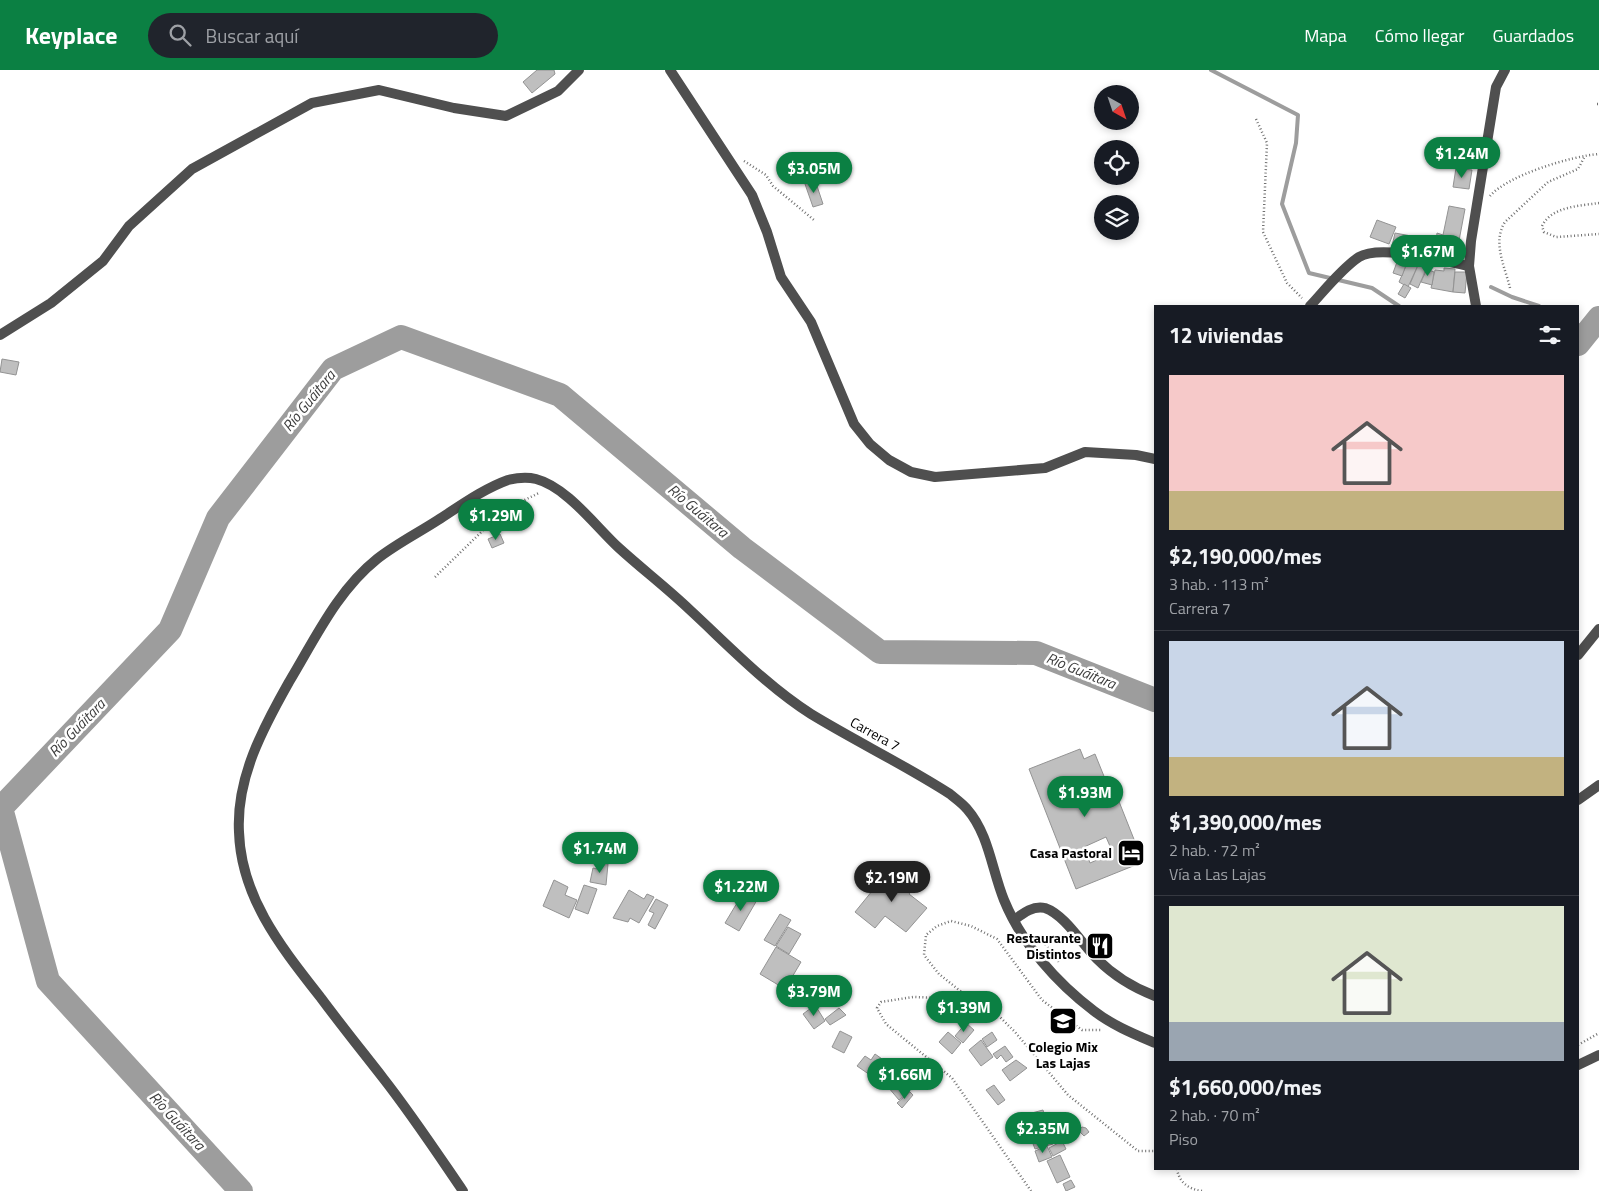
<!DOCTYPE html>
<html lang="es">
<head>
<meta charset="utf-8">
<style>
	body { margin:0; font-family:"Titillium Web",sans-serif; background:#20242c; color:#f1f3f6; height:100vh; display:flex; flex-direction:column; font-size:19px; white-space:nowrap }
	* { box-sizing:border-box; margin:0 }
	p { font-size:16px; color:#9ea1a6 }
	.icon { flex:none; width:28px; height:28px; fill:none; stroke:currentColor; stroke-width:2; stroke-linecap:round; stroke-linejoin:round }
	.map { position:relative; flex:1; overflow:hidden }
	.panel { position:absolute; left:1154px; top:235px; width:425px; height:865px; display:flex; flex-direction:column; background:#171b24; border-radius:0px; box-shadow:0 2px 8px #0003 }
	.panel>* { flex:none }
	.needle { width:32px; rotate:140deg }
	.tools { position:absolute; left:1094px; top:15px; display:grid; gap:10px }
	.tools a { display:grid; place-items:center; width:45px; height:45px; border-radius:50%; background:#171b24; box-shadow:0 2px 8px #0003; font-size:25px }
	.price { position:absolute; translate:-50% -42px; padding:0 11px; border-radius:18px; background:#0b8043; color:#fff; font-size:16px; line-height:32px; filter:drop-shadow(0 1px 2px #0008) }
	.price::after { content:''; position:absolute; left:50%; top:30px; width:15px; height:11px; margin-left:-8px; background:inherit; clip-path:polygon(0 0,100% 0,50% 100%) }
	.price.active { background:#222; color:#fff }
	ul { padding:0; list-style:none }
	li { display:grid; align-content:center; gap:10px; height:265px; padding:0 15px }
	li+li { border-top:1px solid #363941 }
	li span { display:grid; place-items:center; height:155px; border-radius:0px; color:#555 }
	li>.icon { margin-inline-start:auto }
	span .icon { width:90px; height:90px; fill:#fffc; stroke-width:1 }
	li b { font-size:21px }
	h2 { display:flex; justify-content:space-between; align-items:center; height:60px; padding:0 15px; font-size:21px }
	header { display:flex; align-items:center; gap:30px; box-sizing:border-box; height:70px; padding:0 25px; background:#0b8043; color:#fff }
	header strong { font-size:24px }
	nav { display:flex; gap:28px; margin-inline-start:auto; font-size:18px }
	.search { width:350px; height:45px; background:#20242c; display:flex; align-items:center; gap:12px; box-sizing:border-box; padding:0 18px; border-radius:28px; color:#9ea1a6; font-size:19px }
	.map>svg:first-child { display:block }
</style>
</head>
<body>
<header>
<strong>Keyplace</strong>
<div class="search"><svg class="icon" aria-label="search" viewBox="0 0 24 24"><circle cx="10" cy="10" r="6"/><path d="M15 15l6 6"/></svg>Buscar aquí</div>
<nav><a>Mapa</a><a>Cómo llegar</a><a>Guardados</a></nav>
</header>
<div class="map">
<svg width="1599" height="1121" viewBox="0 0 1599 1121">
	<rect width="100%" height="100%" fill="#fff"/>
	<g fill="none" stroke-linecap="round" stroke-linejoin="round">
		<g stroke="#9d9d9d" stroke-width="4">
			<polyline points="1211,0 1298,45 1296,73 1282,134 1309,203 1372,218 1399,236"/>
			<polyline points="1491,217 1512,227 1539,236"/>
			<polyline points="1578,255 1587,260"/>
		</g>
		<g stroke="#9d9d9d" stroke-width="24">
			<polyline points="1578,274 1599,248"/>
			<polyline points="241,1121 48,911 1,738 170,560 218,448 333,299 401,267 560,325 742,478 880,582 1036,583 1155,630"/>
		</g>
	</g>
	<g fill="#bfbfbf" stroke="#939393" fill-rule="evenodd">
		<polygon points="537,0 554,0 555,4 532,23 523,12"/>
		<polygon points="797,87 802,97 808,94 813,105 799,112 791,94 795,92 793,89"/>
		<polygon points="1456,98 1472,100 1469,119 1453,117"/>
		<polygon points="815,110 823,134 813,137 805,114"/>
		<polygon points="1449,136 1465,139 1458,176 1436,171 1437,163 1443,165"/>
		<polygon points="1377,150 1396,157 1389,174 1370,167"/>
		<polygon points="1395,163 1422,168 1419,181 1392,176"/>
		<polygon points="1409,189 1419,193 1408,217 1399,212"/>
		<polygon points="1397,192 1406,195 1402,206 1393,203"/>
		<polygon points="1419,193 1427,197 1418,218 1410,214"/>
		<polygon points="1444,198 1455,199 1453,222 1431,218 1435,200 1444,201"/>
		<polygon points="1427,199 1434,202 1432,215 1421,212"/>
		<polygon points="1455,202 1467,202 1465,223 1453,222"/>
		<polygon points="1404,214 1411,218 1405,228 1398,224"/>
		<polygon points="2,289 19,292 16,305 0,302"/>
		<polygon points="500,464 504,473 492,478 488,469"/>
		<path d="M1080,679L1084,689L1095,684L1114,731L1118,729L1143,792L1076,819L1029,699ZM1106,767L1113,783L1090,793L1084,777Z"/>
		<polygon points="599,792 608,794 606,815 590,812 593,798 597,799"/>
		<polygon points="890,799 914,818 909,824 927,838 906,862 885,846 875,858 855,842"/>
		<polygon points="554,810 568,817 565,825 577,830 569,848 543,836"/>
		<polygon points="584,815 597,819 588,844 575,839"/>
		<polygon points="629,820 644,829 647,824 654,827 639,853 630,848 628,852 613,848"/>
		<polygon points="743,823 757,830 739,861 725,853"/>
		<polygon points="656,829 668,835 655,859 648,855 654,843 649,841"/>
		<polygon points="780,844 791,850 775,876 764,870"/>
		<polygon points="788,857 801,864 789,884 776,876"/>
		<polygon points="776,877 801,892 785,919 760,904"/>
		<polygon points="815,935 825,951 814,959 803,944"/>
		<polygon points="839,938 846,945 830,955 825,949"/>
		<polygon points="966,953 974,960 963,973 955,966"/>
		<polygon points="840,961 852,967 844,983 832,977"/>
		<polygon points="948,962 961,973 952,984 939,972"/>
		<polygon points="992,962 997,970 987,977 982,969"/>
		<polygon points="981,970 993,987 981,996 969,980"/>
		<polygon points="1005,976 1013,987 1006,992 1001,985 997,989 993,984"/>
		<polygon points="875,984 885,991 873,1007 857,996 865,986 871,990"/>
		<polygon points="1016,990 1027,998 1010,1011 1002,1000"/>
		<polygon points="899,1008 910,1021 899,1030 888,1017"/>
		<polygon points="994,1015 1005,1030 998,1035 986,1020"/>
		<polygon points="910,1022 913,1025 902,1038 897,1033"/>
		<polygon points="1043,1040 1049,1063 1023,1071 1017,1047"/>
		<polygon points="1058,1049 1059,1053 1063,1052 1064,1057 1051,1061 1048,1052"/>
		<polygon points="1082,1057 1086,1058 1089,1062 1084,1066 1078,1060"/>
		<polygon points="1051,1066 1053,1074 1035,1079 1032,1071"/>
		<polygon points="1062,1071 1066,1079 1053,1086 1049,1078"/>
		<polygon points="1047,1076 1052,1087 1039,1092 1035,1081"/>
		<polygon points="1060,1085 1070,1107 1057,1113 1047,1091"/>
		<polygon points="1071,1110 1075,1117 1066,1121 1063,1114"/>
	</g>
	<g fill="none" stroke-linecap="round" stroke-linejoin="round">
		<g stroke="#717171" stroke-width="2.5" stroke-dasharray="1 2.5" stroke-linecap="butt">
			<polyline points="1597,34 1599,34"/>
			<polyline points="1256,49 1267,73 1263,162 1287,213 1302,228"/>
			<polyline points="744,91 766,105 773,116 814,150"/>
			<path d="M1490,126C1508,105 1572,86 1599,84"/>
			<path d="M1599,133C1580,136 1552,136 1542,156L1544,162L1556,167L1599,164"/>
			<path d="M1510,218C1505,197 1492,172 1505,152L1548,112L1578,99L1585,86"/>
			<polyline points="435,507 504,440 539,423"/>
			<polyline points="1041,869 1059,892"/>
			<polyline points="969,928 939,904 924,885 926,865 937,856 951,851 971,856 997,869 1042,930 1082,960 1101,960"/>
			<polyline points="1578,975 1599,963"/>
			<path d="M1177,1099C1179,1112 1188,1119 1202,1121"/>
			<polyline points="1031,1121 952,1008 886,954 877,938 881,932 913,927 970,929 992,939 1015,962 1068,1025 1138,1081 1155,1081"/>
		</g>
		<g stroke="#4f4f4f" stroke-width="10">
			<polyline points="670,0 752,125 767,162 781,207 811,252 854,354 870,374 889,390 911,402 935,407 1045,398 1085,382 1136,385 1155,389"/>
			<path d="M1310,236C1324,221 1342,198 1359,187C1380,174 1443,191 1469,196"/>
			<polyline points="1476,236 1469,196 1471,171 1496,17 1505,0"/>
			<polyline points="0,265 51,233 103,191 129,156 192,99 312,33 379,20 454,38 506,46 558,21 579,0"/>
			<polyline points="1578,585 1599,559"/>
			<polyline points="1578,730 1599,715"/>
			<path d="M1014,850C1022,844 1033,835 1045,838C1065,845 1082,874 1097,889C1113,905 1134,918 1155,926"/>
		</g>
		<g stroke="#4f4f4f" stroke-width="10">
			<polyline points="1578,995 1599,985"/>
			<path d="M463,1121C437,1083 412,1045 383,1008C362,981 341,955 321,928C282,878 241,828 239,762C236,708 263,658 289,612C315,569 337,521 377,489C396,474 418,463 438,450C460,436 483,419 508,410C516,408 528,407 536,409C567,417 596,457 619,478C642,499 667,518 690,540C729,576 767,616 811,644C857,672 905,695 950,724C956,729 962,733 967,739C989,764 992,801 1004,830C1022,874 1057,913 1094,941C1112,955 1134,964 1155,973"/>
		</g>
	</g>
	<defs>
		<g id="hotel-square" transform="scale(1.4375)"><rect x="-9" y="-9" width="18" height="18" rx="4" fill="#000" stroke="#fff"/><path d="M-6-4.5h1.5V1H6V5H4.5V3h-9V5H-6ZM-4 0a1.8 1.8 0 1 1 3.6 0ZM.5 0V-2.5h3Q6-2.5 6 0Z" fill="#fff"/></g>
		<g id="restaurant-square" transform="scale(1.4375)"><rect x="-9" y="-9" width="18" height="18" rx="4" fill="#000" stroke="#fff"/><path d="M-5-6h1v4h1v-4h1v4h1v-4h1v5L-1.5 .5V6h-2V.5L-5-1ZM5-6V6H3V1.5H1.5Q1.5-4 5-6Z" fill="#fff"/></g>
		<g id="school-square" transform="scale(1.4375)"><rect x="-9" y="-9" width="18" height="18" rx="4" fill="#000" stroke="#fff"/><path d="M0-5L7-2L0 1L-7-2ZM-4 1L0 2.5L4 1V4Q0 6-4 4Z" fill="#fff"/></g>
	</defs>
	<g fill-rule="evenodd">
		<use href="#hotel-square" x="1131" y="783"/>
		<use href="#restaurant-square" x="1100" y="876"/>
		<use href="#school-square" x="1063" y="951"/>
	</g>
	<g text-anchor="middle" stroke-width="5" stroke-linejoin="round" paint-order="stroke">
		<g font-size="14" fill="#000" stroke="#fff">
			<text transform="translate(875 664) rotate(29)" y="5">Carrera 7</text>
		</g>
		<g font-size="14" font-weight="bold" fill="#000" stroke="#fff" text-anchor="end">
			<text x="1112" y="788">Casa Pastoral</text>
			<text x="1081" y="873">Restaurante<tspan x="1081" dy="16">Distintos</tspan></text>
			<text x="1063" y="982" text-anchor="middle">Colegio Mix<tspan x="1063" dy="16">Las Lajas</tspan></text>
		</g>
		<g font-size="15" font-style="italic" fill="#3e3e3e" stroke="#fff">
			<text transform="translate(309 331) rotate(-51)" y="5">Río Guáitara</text>
			<text transform="translate(698 441) rotate(40)" y="5">Río Guáitara</text>
			<text transform="translate(1081 601) rotate(22)" y="5">Río Guáitara</text>
			<text transform="translate(77 658) rotate(-46)" y="5">Río Guáitara</text>
			<text transform="translate(177 1051) rotate(47)" y="5">Río Guáitara</text>
		</g>
	</g>
</svg>
<div class="tools">
<a><svg class="needle" viewBox="-14 -14 28 28"><path d="M0-13l5 13h-10z" fill="#e53935"/><path d="M0 13l5-13h-10z" fill="#9ea1a6"/></svg></a>
<a><svg class="icon" aria-label="locate" viewBox="0 0 24 24"><circle cx="12" cy="12" r="6"/><path d="M12 2v4M12 18v4M2 12h4M18 12h4"/></svg></a>
<a><svg class="icon" aria-label="layers" viewBox="0 0 24 24"><path d="M12 4l9 5-9 5-9-5zM3 14l9 5 9-5"/></svg></a>
</div>
<b class="price" style="left:1462px;top:109px">$1.24M</b>
<b class="price" style="left:814px;top:124px">$3.05M</b>
<b class="price" style="left:1428px;top:207px">$1.67M</b>
<b class="price" style="left:496px;top:471px">$1.29M</b>
<b class="price" style="left:1085px;top:748px">$1.93M</b>
<b class="price" style="left:600px;top:804px">$1.74M</b>
<b class="price active" style="left:892px;top:833px">$2.19M</b>
<b class="price" style="left:741px;top:842px">$1.22M</b>
<b class="price" style="left:814px;top:947px">$3.79M</b>
<b class="price" style="left:964px;top:963px">$1.39M</b>
<b class="price" style="left:905px;top:1030px">$1.66M</b>
<b class="price" style="left:1043px;top:1084px">$2.35M</b>
<section class="panel">
<h2>12 viviendas<svg class="icon" aria-label="filters" viewBox="0 0 24 24"><path d="M4 7h16M4 17h16"/><circle cx="9" cy="7" r="2"/><circle cx="15" cy="17" r="2"/></svg></h2>
<ul>
<li><span style="background:linear-gradient(#f6c9c9 75%,#c2b280 0)"><svg class="icon" aria-label="home" viewBox="0 0 24 24"><path d="M3 11l9-7 9 7M6 9v11h12V9"/></svg></span><div><b>$2,190,000/mes</b><p>3 hab. · 113 m²</p><p>Carrera 7</p></div></li>
<li><span style="background:linear-gradient(#c9d6e8 75%,#c2b280 0)"><svg class="icon" aria-label="home" viewBox="0 0 24 24"><path d="M3 11l9-7 9 7M6 9v11h12V9"/></svg></span><div><b>$1,390,000/mes</b><p>2 hab. · 72 m²</p><p>Vía a Las Lajas</p></div></li>
<li><span style="background:linear-gradient(#dfe7d0 75%,#9aa5b1 0)"><svg class="icon" aria-label="home" viewBox="0 0 24 24"><path d="M3 11l9-7 9 7M6 9v11h12V9"/></svg></span><div><b>$1,660,000/mes</b><p>2 hab. · 70 m²</p><p>Piso</p></div></li>
</ul>
</section>
</div>
</body>
</html>
